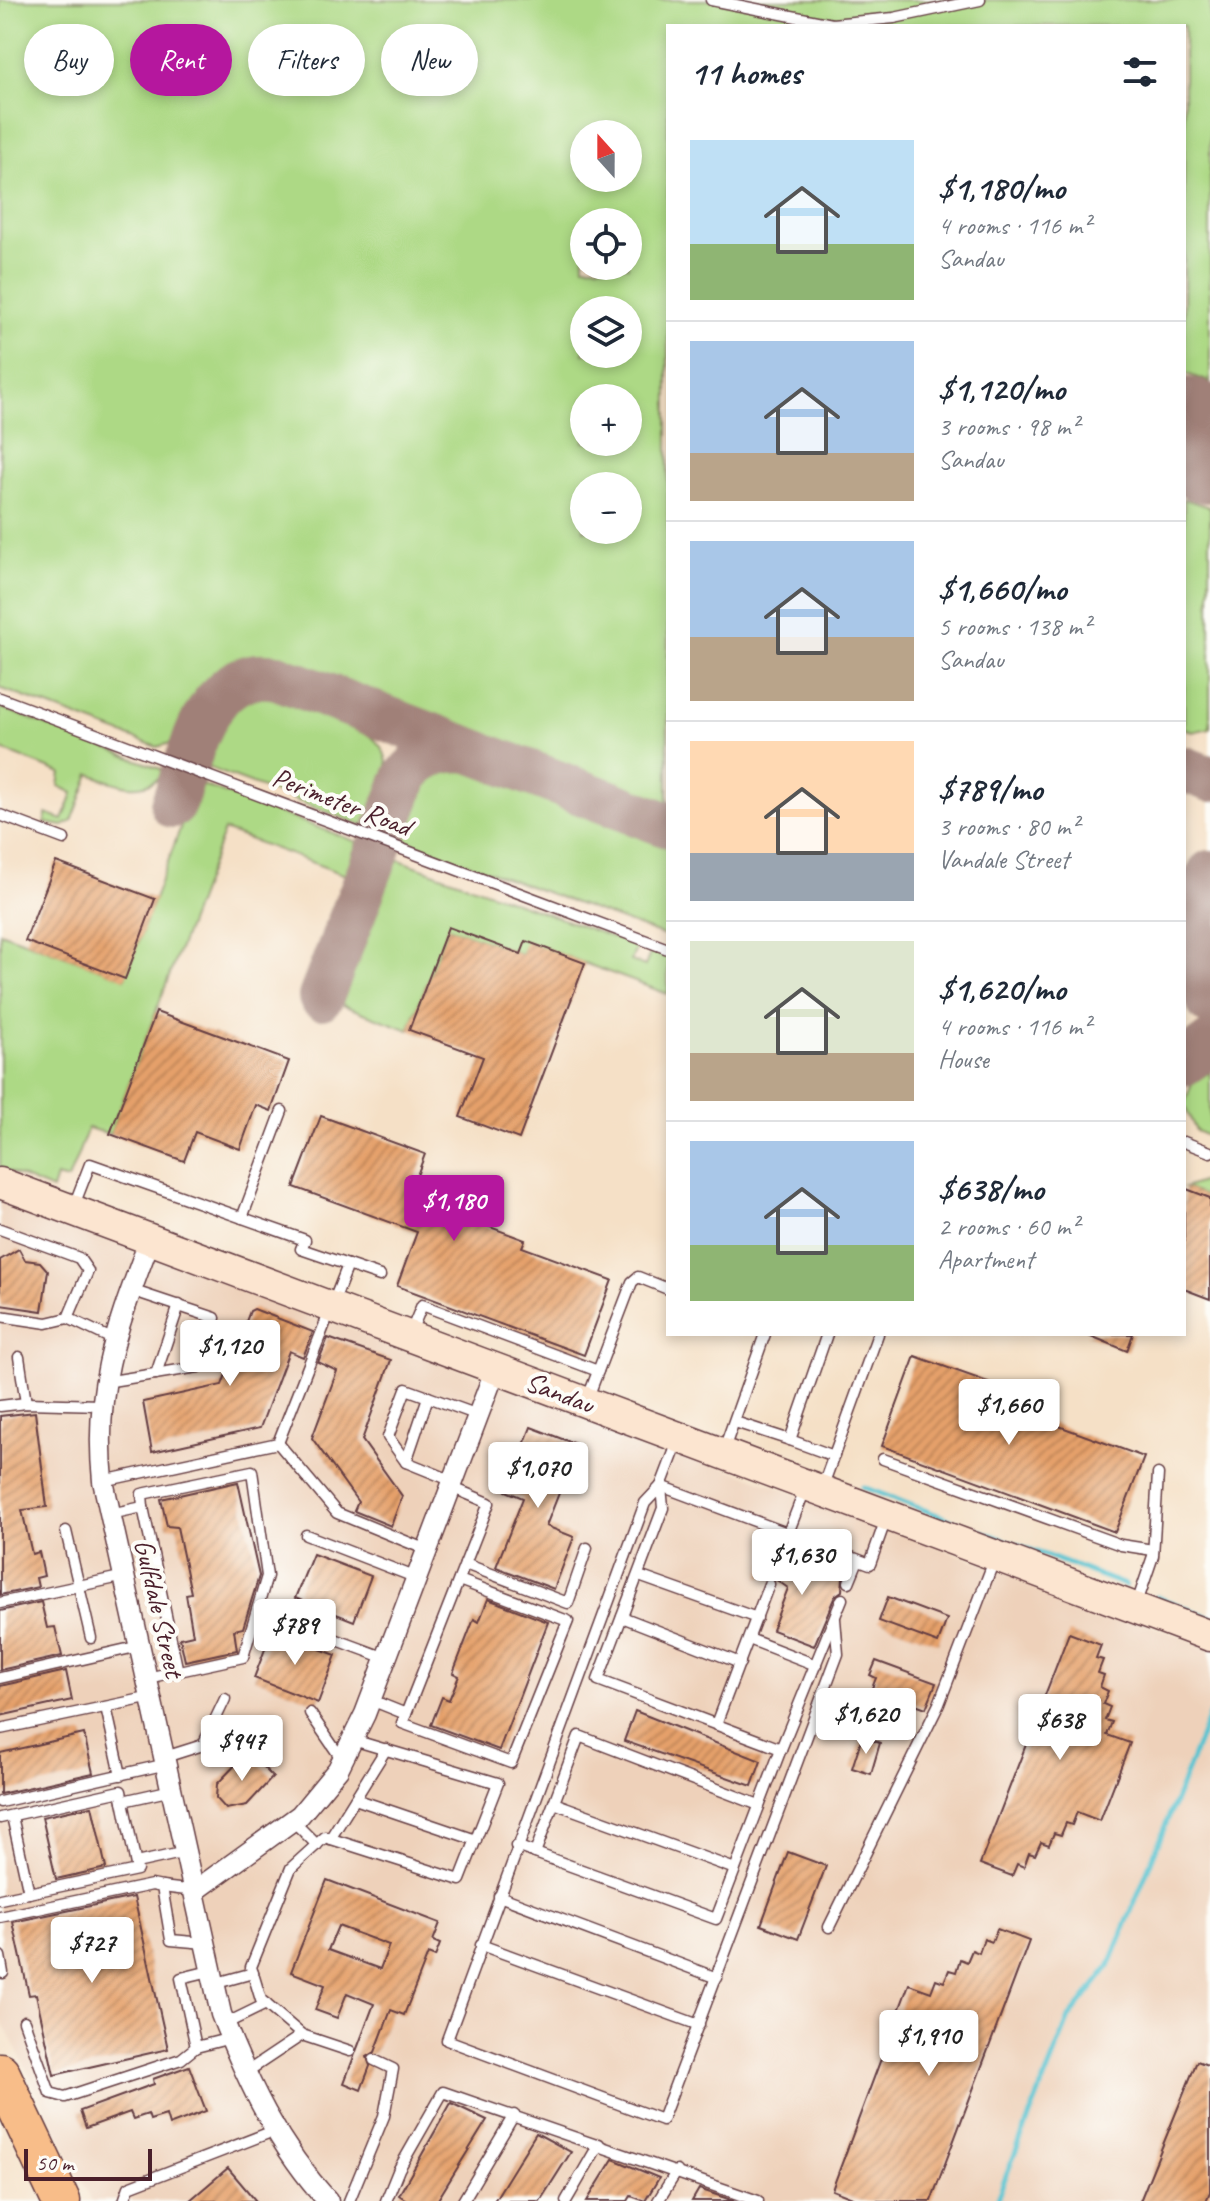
<!DOCTYPE html>
<html lang="en">
<head>
<meta charset="utf-8">
<style>
	body { margin:0; font-family:Caveat,sans-serif; background:#f6f6f7; color:#1f2937; height:100vh; display:flex; flex-direction:column; font-size:30px; white-space:nowrap }
	* { box-sizing:border-box; margin:0 }
	p { font-size:26px; color:#747a83 }
	.icon { flex:none; width:44px; height:44px; fill:none; stroke:currentColor; stroke-width:2; stroke-linecap:round; stroke-linejoin:round }
	.map { position:relative; flex:1; overflow:hidden }
	.sheet { position:absolute; left:666px; top:24px; width:520px; height:1312px; display:flex; flex-direction:column; background:#fff; border-radius:0px; box-shadow:0 4px 12px #0003 }
	.sheet>* { flex:none }
	.banner { position:absolute; left:24px; top:24px; width:522px; height:72px; display:flex; gap:16px }
	.needle { width:52px; rotate:339deg }
	.tools { position:absolute; left:570px; top:120px; display:grid; gap:16px }
	.tools a { display:grid; place-items:center; width:72px; height:72px; border-radius:50%; background:#fff; box-shadow:0 4px 12px #0003; font-size:40px }
	.scale { position:absolute; left:24px; bottom:20px; width:128px; box-sizing:border-box; padding-left:8px; border:4px solid #4a1f2b; border-top:0; font-size:22px; line-height:28px; white-space:nowrap; color:#4a1f2b; -webkit-text-stroke:6px #fdfcf7; paint-order:stroke }
	.price { position:absolute; translate:-50% -68px; padding:0 18px; border-radius:8px; background:#fff; color:#222; font-size:26px; line-height:52px; filter:drop-shadow(0 2px 4px #0008) }
	.price::after { content:''; position:absolute; left:50%; top:48px; width:24px; height:18px; margin-left:-12px; background:inherit; clip-path:polygon(0 0,100% 0,50% 100%) }
	.price.active { background:#b5179e; color:#fff }
	ul { padding:0; list-style:none }
	li { display:flex; align-items:center; gap:24px; height:200px; padding:0 24px }
	li+li { border-top:2px solid #e0e1e3 }
	li span { display:grid; place-items:center; flex:none; width:224px; height:160px; border-radius:0px; color:#555 }
	li>.icon { margin-inline-start:auto }
	span .icon { width:96px; height:96px; fill:#fffc; stroke-width:1 }
	li b { font-size:34px }
	h2 { display:flex; justify-content:space-between; align-items:center; height:96px; padding:0 24px; font-size:34px }
	.tag { padding:0 28px; border-radius:36px; background:#fff; box-shadow:0 4px 12px #0003; font-size:28px; line-height:72px }
	.tag.active { background:#b5179e; color:#fff }
	.map>svg:first-child { display:block }
</style>
</head>
<body>
<div class="map">
<svg width="1210" height="2201" viewBox="0 0 1210 2201">
	<defs>
		<pattern id="building-hatch" width="6" height="6" patternUnits="userSpaceOnUse" patternTransform="scale(2)"><rect width="6" height="6" fill="#e5a06a"/><path d="M-1 1l2-2M0 6l6-6M5 7l2-2" fill="none" stroke="#bc8257"/></pattern>
	</defs>
	<rect width="100%" height="100%" fill="#fdfcf7"/>
	<filter id="ink" filterUnits="userSpaceOnUse"><feTurbulence type="fractalNoise" baseFrequency=".0125" numOctaves="2"/><feDisplacementMap in="SourceGraphic" scale="16" xChannelSelector="R" yChannelSelector="G"/><feConvolveMatrix kernelMatrix="1 2 1 2 8 2 1 2 1" color-interpolation-filters="sRGB"/></filter>
	<filter id="wash" filterUnits="userSpaceOnUse"><feTurbulence type="fractalNoise" baseFrequency=".006" numOctaves="4" result="noise"/><feDisplacementMap in="SourceGraphic" scale="32" xChannelSelector="R" yChannelSelector="G"/><feGaussianBlur stdDeviation="1.8" result="paint"/><feColorMatrix in="noise" values="0 0 0 0 0 0 0 0 0 0 0 0 0 0 0 0 0 1.4 0 .05"/><feComposite in="paint" operator="in"/></filter>
	<g filter="url(#wash)">
		<rect width="100%" height="100%" fill="#f5e0c6"/>
		<polygon fill="#eed1ba" points="0,1198 1210,1648 1210,2201 92,2201 0,2016"/>
		<g fill="#add985" stroke="#7c7c58" stroke-width="2" fill-rule="evenodd">
			<path d="M0,0H1210V382L1184,373V26H668V808L284,663C244,656 207,669 190,708C184,720 183,732 174,742L157,747L0,688ZM584,134H628V178H584ZM584,222H628V266H584ZM584,310H628V354H584ZM584,398H628V442H584ZM584,486H628V530H584Z"/>
			<polygon points="1184,499 1210,507 1210,728 1192,732 1184,728"/>
			<path d="M266,691C298,701 378,723 386,758C392,781 378,806 370,828L204,766C216,731 222,694 266,691Z"/>
			<path d="M0,707L2,708L166,771C143,797 117,784 90,774L72,821L63,826L45,823L46,814L63,820L73,793L59,786L61,773L0,749Z"/>
			<path d="M451,764L481,771L668,842V937L398,838C397,809 422,771 451,764Z"/>
			<polygon points="197,783 363,844 351,877 224,830 110,1134 88,1128 68,1180 56,1177 52,1190 0,1168 0,932 125,978"/>
			<polygon points="394,858 637,946 631,961 645,966 651,951 668,958 668,994 527,942 521,954 448,927 409,1030 334,1002 385,864"/>
			<polygon points="1210,1072 1210,1137 1196,1131 1184,1105 1192,1083"/>
			<polygon points="1210,1179 1210,1198 1184,1188"/>
		</g>
		<g fill="none" stroke-linecap="round" stroke-linejoin="round">
			<g stroke="#57c3d0" stroke-width="5">
				<polyline points="863,1487 1125,1585"/>
				<polyline points="1157,1597 1210,1617"/>
				<polyline points="996,2201 1069,2018 1109,1967 1210,1713"/>
			</g>
			<g stroke="#a08078" stroke-width="46">
				<polyline points="1184,769 1210,779"/>
				<path d="M173,805C192,756 205,664 277,677L668,825"/>
				<polyline points="1196,910 1194,961 1210,1003"/>
				<polyline points="1185,938 1210,873"/>
				<path d="M321,997L406,777C422,756 442,747 469,750"/>
				<polyline points="1184,1063 1210,1044"/>
			</g>
			<polyline stroke="#a08078" stroke-width="116" points="1184,435 1210,445"/>
		</g>
		<g id="blocks">
			<g fill="url(#building-hatch)" fill-rule="evenodd">
				<polygon points="56,862 155,899 125,979 25,941"/>
				<polygon points="448,927 521,954 526,941 585,963 519,1139 460,1117 483,1057 409,1030"/>
				<polygon points="156,1012 289,1061 271,1111 256,1105 240,1149 195,1132 184,1161 110,1134"/>
				<polygon points="321,1116 425,1154 409,1197 525,1240 522,1247 612,1280 584,1355 397,1286 417,1232 294,1187"/>
				<polygon points="1184,1188 1210,1198 1210,1299 1184,1289"/>
				<polygon points="19,1249 25,1260 40,1262 48,1271 42,1311 0,1305 0,1260"/>
				<polygon points="254,1309 313,1332 303,1357 289,1351 260,1428 152,1452 143,1402 222,1385 250,1311"/>
				<polygon points="1086,1334 1133,1334 1127,1351"/>
				<polygon points="328,1338 391,1360 362,1440 402,1496 391,1526 354,1511 358,1502 312,1438 337,1371 318,1362"/>
				<polygon points="915,1356 988,1382 982,1398 1144,1457 1115,1532 882,1446"/>
				<polygon points="35,1412 47,1507 22,1510 32,1554 39,1552 44,1576 36,1578 38,1587 0,1595 0,1416"/>
				<polygon points="531,1427 578,1445 546,1526 574,1537 554,1589 496,1567 523,1498 506,1491"/>
				<polygon points="238,1482 259,1576 243,1628 234,1630 237,1650 185,1661 180,1638 193,1635 186,1594 191,1593 177,1527 167,1526 161,1499"/>
				<polygon points="768,1553 843,1577 842,1591 835,1596 814,1646 772,1630 788,1588 771,1576 759,1577"/>
				<polygon points="313,1554 371,1576 354,1621 295,1598"/>
				<polygon points="888,1597 947,1619 938,1643 879,1621"/>
				<polygon points="488,1599 548,1622 499,1750 431,1725 442,1697 449,1700 459,1676 453,1673 474,1619 479,1622"/>
				<polygon points="41,1602 47,1628 55,1627 62,1656 0,1670 0,1611"/>
				<polygon points="272,1631 336,1655 318,1703 254,1678"/>
				<polygon points="1069,1633 1101,1645 1096,1658 1103,1660 1098,1673 1104,1675 1100,1687 1108,1691 1103,1704 1110,1707 1105,1720 1112,1722 1107,1735 1130,1743 1100,1821 1077,1812 1072,1825 1066,1823 1061,1835 1054,1833 1049,1845 1041,1842 1035,1855 1029,1853 1024,1867 1017,1864 1012,1876 980,1864"/>
				<polygon points="876,1661 936,1683 926,1708 872,1688 876,1678 870,1675"/>
				<polygon points="66,1671 72,1700 0,1716 0,1686"/>
				<polygon points="635,1711 761,1761 752,1786 624,1741"/>
				<polygon points="84,1734 93,1773 0,1794 0,1753"/>
				<polygon points="862,1737 880,1743 871,1774 852,1768"/>
				<polygon points="248,1752 273,1777 247,1805 226,1809 216,1798 217,1784"/>
				<polygon points="92,1806 106,1868 56,1879 42,1817"/>
				<polygon points="788,1852 826,1866 798,1939 761,1925"/>
				<path d="M327,1880L440,1923L433,1941L440,1944L435,1957L428,1954L404,2015L391,2010L375,2052L367,2057L370,2066L361,2090L344,2083L374,2004L347,1993L337,2018L315,2010L325,1985L291,1972ZM338,1926L389,1945L380,1969L328,1950Z"/>
				<polygon points="134,1897 168,2049 54,2075 36,1994 29,1995 13,1922"/>
				<polygon points="997,1929 1029,1941 931,2201 860,2201 832,2190 909,1984 931,1992 936,1979 944,1982 949,1970 956,1972 960,1959 967,1962 972,1950 979,1953 984,1939 992,1942"/>
				<polygon points="1197,2061 1210,2066 1210,2192 1206,2201 1140,2201"/>
				<polygon points="189,2066 206,2111 169,2125 166,2115 150,2120 148,2114 133,2119 130,2112 86,2128 80,2111 154,2084 153,2079"/>
				<polygon points="451,2103 487,2120 437,2201 408,2201 399,2195"/>
				<polygon points="536,2133 571,2152 540,2201 494,2201"/>
				<polygon points="613,2159 659,2178 645,2201 631,2196 628,2201 587,2201"/>
				<polygon points="228,2168 256,2201 189,2201"/>
				<polygon points="699,2189 734,2201 692,2201"/>
			</g>
		</g>
	</g>
	<g filter="url(#ink)">
		<use href="#blocks" fill-opacity="0" stroke="#643c42" stroke-width="2"/>
		<g fill="none" stroke-linecap="round" stroke-linejoin="round">
			<g stroke="#643c42" stroke-width="13">
				<g id="lane">
					<polyline points="711,0 832,24 894,18 980,0"/>
					<polyline points="0,698 668,949"/>
					<polyline points="0,815 64,839"/>
					<polyline points="1184,1142 1210,1152"/>
					<polyline points="73,1208 90,1164 305,1240 301,1249 380,1276"/>
					<polyline points="242,1218 282,1111"/>
					<polyline points="0,1229 79,1258 88,1271 68,1318 47,1323 0,1316"/>
					<polyline points="68,1318 114,1340"/>
					<polyline points="410,1334 422,1305 598,1371"/>
					<polyline points="19,1357 26,1403"/>
					<polyline points="156,1374 179,1305"/>
					<polyline points="105,1382 198,1367 215,1318 131,1290"/>
					<polyline points="587,1400 632,1282 638,1277 668,1289"/>
					<polyline points="0,1406 26,1403 101,1405"/>
					<polyline points="735,1422 790,1440 827,1334"/>
					<polyline points="679,1439 661,1486 645,1503 447,2040 662,2120 838,1654 835,1619"/>
					<polyline points="790,1440 834,1456"/>
					<polyline points="278,1443 337,1513 427,1550"/>
					<polyline points="724,1449 765,1334"/>
					<polyline points="883,1459 1121,1545 1153,1550"/>
					<polyline points="406,1462 428,1397"/>
					<polyline points="103,1481 278,1443 348,1265"/>
					<polyline points="453,1481 406,1462 388,1437 406,1389 478,1415"/>
					<polyline points="661,1486 663,1508 598,1680 781,1749 842,1599"/>
					<polyline points="661,1486 870,1564 887,1516"/>
					<polyline points="822,1488 878,1334"/>
					<polyline points="143,1507 178,1672"/>
					<polyline points="110,1514 143,1507 142,1494 252,1471 267,1576 243,1657 147,1678"/>
					<polyline points="66,1531 91,1638"/>
					<polyline points="306,1535 417,1578"/>
					<polyline points="781,1551 806,1487"/>
					<polyline points="465,1564 568,1603 587,1548"/>
					<polyline points="639,1576 757,1618"/>
					<polyline points="849,1582 858,1560"/>
					<polyline points="0,1603 125,1576"/>
					<polyline points="1136,1606 1153,1556 1158,1474"/>
					<polyline points="622,1617 740,1663"/>
					<polyline points="283,1620 386,1658"/>
					<polyline points="749,1639 816,1665"/>
					<polyline points="0,1678 140,1646"/>
					<polyline points="371,1700 406,1714 489,1503 451,1487"/>
					<polyline points="106,1707 121,1775"/>
					<polyline points="310,1713 343,1761"/>
					<polyline points="406,1714 402,1723 511,1763 568,1621 459,1580"/>
					<polyline points="716,1724 769,1584"/>
					<polyline points="0,1729 152,1697"/>
					<polyline points="165,1757 203,1745 225,1699"/>
					<polyline points="355,1799 476,1840"/>
					<polyline points="123,1801 172,1790"/>
					<polyline points="0,1802 167,1764"/>
					<polyline points="554,1803 735,1869"/>
					<polyline points="12,1816 29,1893"/>
					<polyline points="0,1818 121,1791 137,1870 0,1899"/>
					<polyline points="293,1821 317,1845"/>
					<polyline points="330,1839 386,1749"/>
					<polyline points="516,1846 716,1919 781,1749"/>
					<polyline points="535,1853 579,1736 759,1805"/>
					<polyline points="136,1863 186,1852"/>
					<polyline points="162,1887 195,1891"/>
					<polyline points="499,1896 717,1978"/>
					<polyline points="0,1917 152,1885 162,1887 171,1940 205,1943"/>
					<polyline points="829,1927 939,1704 995,1558"/>
					<polyline points="481,1945 699,2025"/>
					<polyline points="0,1956 3,1973"/>
					<polyline points="210,1971 181,1978 196,2047 231,2038"/>
					<polyline points="213,1984 253,1973"/>
					<polyline points="24,2021 50,2093 65,2097 181,2059 196,2047"/>
					<polyline points="225,2024 266,2004"/>
					<polyline points="350,2051 302,2035 261,2000 251,1967 291,1868 325,1837 460,1880 498,1783 353,1740"/>
					<polyline points="245,2073 302,2035"/>
					<polyline points="124,2201 129,2187 276,2130"/>
					<polyline points="349,2201 384,2116 393,2069 374,2060"/>
					<polyline points="386,2201 399,2169 443,2092 758,2201"/>
					<polyline points="463,2201 514,2115"/>
					<polyline points="566,2201 599,2144"/>
					<polyline points="658,2201 677,2171"/>
				</g>
			</g>
			<g stroke="#643c42" stroke-width="23">
				<g id="street">
					<path d="M150,1239C118,1326 93,1385 103,1481L221,2014C248,2083 278,2146 328,2201"/>
					<polyline points="195,1891 300,1815 338,1769 365,1714 496,1368"/>
				</g>
			</g>
			<g stroke="#643c42" stroke-width="33">
				<polyline id="secondary" points="0,1183 1210,1636"/>
			</g>
			<g stroke="#643c42" stroke-width="41">
				<polyline id="highway" points="0,2072 61,2201"/>
			</g>
			<use href="#lane" stroke="#fff" stroke-width="10"/>
			<use href="#street" stroke="#fff" stroke-width="20"/>
			<use href="#secondary" stroke="#fce5d0" stroke-width="30"/>
			<use href="#highway" stroke="#f8bd89" stroke-width="38"/>
		</g>
	</g>
	<g text-anchor="middle" stroke-width="8" stroke-linejoin="round" paint-order="stroke">
		<g font-size="28" fill="#4a1f2b" stroke="#fdfcf7">
			<text transform="translate(342 801) rotate(21)" y="10">Perimeter Road</text>
			<text transform="translate(560 1392) rotate(21)" y="10">Sandau</text>
			<text transform="translate(160 1608) rotate(77)" y="10">Gulfdale Street</text>
		</g>
	</g>
</svg>
<div class="tools">
<a><svg class="needle" viewBox="-14 -14 28 28"><path d="M0-13l5 13h-10z" fill="#e53935"/><path d="M0 13l5-13h-10z" fill="#747a83"/></svg></a>
<a><svg class="icon" aria-label="locate" viewBox="0 0 24 24"><circle cx="12" cy="12" r="6"/><path d="M12 2v4M12 18v4M2 12h4M18 12h4"/></svg></a>
<a><svg class="icon" aria-label="layers" viewBox="0 0 24 24"><path d="M12 4l9 5-9 5-9-5zM3 14l9 5 9-5"/></svg></a>
<a>+</a>
<a>−</a>
</div>
<div class="scale">50 m</div>
<b class="price active" style="left:454px;top:1243px">$1,180</b>
<b class="price" style="left:230px;top:1388px">$1,120</b>
<b class="price" style="left:1009px;top:1447px">$1,660</b>
<b class="price" style="left:538px;top:1510px">$1,070</b>
<b class="price" style="left:802px;top:1597px">$1,630</b>
<b class="price" style="left:295px;top:1667px">$789</b>
<b class="price" style="left:866px;top:1756px">$1,620</b>
<b class="price" style="left:1060px;top:1762px">$638</b>
<b class="price" style="left:242px;top:1783px">$947</b>
<b class="price" style="left:92px;top:1985px">$727</b>
<b class="price" style="left:929px;top:2078px">$1,910</b>
<div class="banner">
<a class="tag">Buy</a>
<a class="tag active">Rent</a>
<a class="tag">Filters</a>
<a class="tag">New</a>
</div>
<section class="sheet">
<h2>11 homes<svg class="icon" aria-label="filters" viewBox="0 0 24 24"><path d="M4 7h16M4 17h16"/><circle cx="9" cy="7" r="2"/><circle cx="15" cy="17" r="2"/></svg></h2>
<ul>
<li><span style="background:linear-gradient(#bfe0f5 65%,#8fb573 0)"><svg class="icon" aria-label="home" viewBox="0 0 24 24"><path d="M3 11l9-7 9 7M6 9v11h12V9"/></svg></span><div><b>$1,180/mo</b><p>4 rooms · 116 m²</p><p>Sandau</p></div></li>
<li><span style="background:linear-gradient(#a9c7e8 70%,#b9a48a 0)"><svg class="icon" aria-label="home" viewBox="0 0 24 24"><path d="M3 11l9-7 9 7M6 9v11h12V9"/></svg></span><div><b>$1,120/mo</b><p>3 rooms · 98 m²</p><p>Sandau</p></div></li>
<li><span style="background:linear-gradient(#a9c7e8 60%,#b9a48a 0)"><svg class="icon" aria-label="home" viewBox="0 0 24 24"><path d="M3 11l9-7 9 7M6 9v11h12V9"/></svg></span><div><b>$1,660/mo</b><p>5 rooms · 138 m²</p><p>Sandau</p></div></li>
<li><span style="background:linear-gradient(#ffd9b3 70%,#9aa5b1 0)"><svg class="icon" aria-label="home" viewBox="0 0 24 24"><path d="M3 11l9-7 9 7M6 9v11h12V9"/></svg></span><div><b>$789/mo</b><p>3 rooms · 80 m²</p><p>Vandale Street</p></div></li>
<li><span style="background:linear-gradient(#dfe7d0 70%,#b9a48a 0)"><svg class="icon" aria-label="home" viewBox="0 0 24 24"><path d="M3 11l9-7 9 7M6 9v11h12V9"/></svg></span><div><b>$1,620/mo</b><p>4 rooms · 116 m²</p><p>House</p></div></li>
<li><span style="background:linear-gradient(#a9c7e8 65%,#8fb573 0)"><svg class="icon" aria-label="home" viewBox="0 0 24 24"><path d="M3 11l9-7 9 7M6 9v11h12V9"/></svg></span><div><b>$638/mo</b><p>2 rooms · 60 m²</p><p>Apartment</p></div></li>
</ul>
</section>
</div>
</body>
</html>
